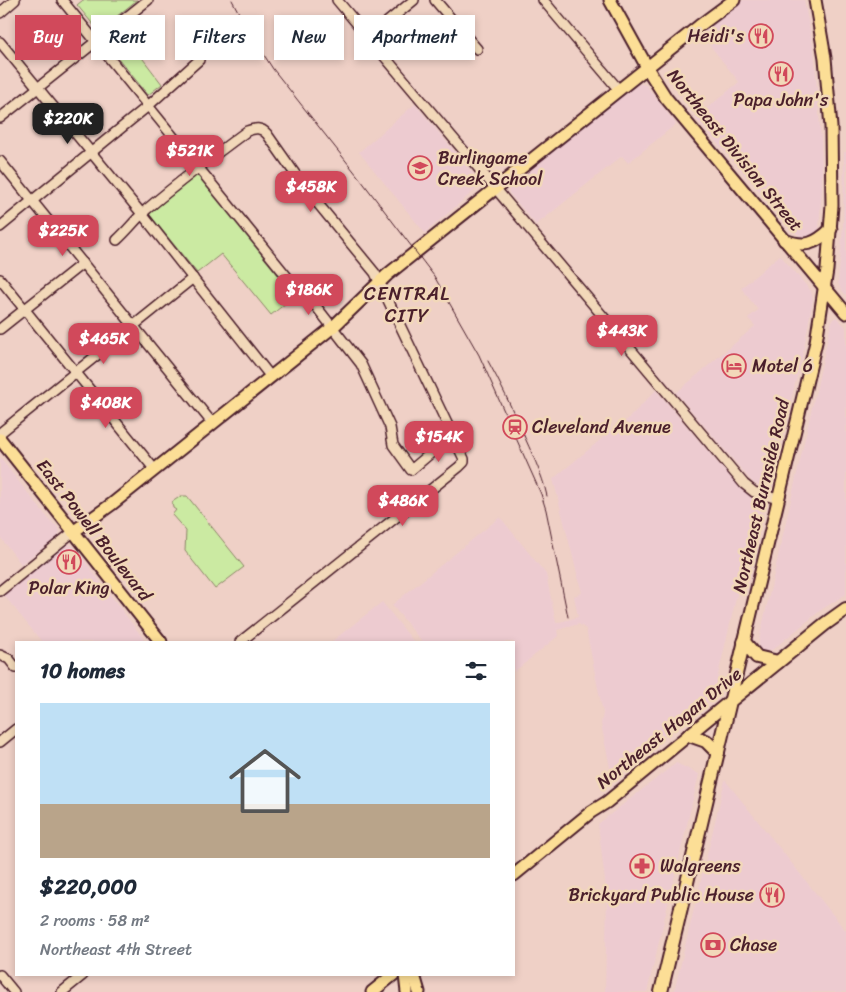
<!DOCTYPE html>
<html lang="en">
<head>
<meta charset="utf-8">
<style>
	body { margin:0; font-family:Sriracha,sans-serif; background:#f2f2f3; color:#1f2937; height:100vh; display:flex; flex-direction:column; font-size:19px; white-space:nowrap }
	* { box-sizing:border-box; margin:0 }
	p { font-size:16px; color:#747a83 }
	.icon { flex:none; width:28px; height:28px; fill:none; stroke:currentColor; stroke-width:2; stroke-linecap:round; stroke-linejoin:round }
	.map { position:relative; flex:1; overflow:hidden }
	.drawer { position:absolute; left:15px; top:641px; width:500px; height:335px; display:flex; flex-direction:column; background:#fff; border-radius:0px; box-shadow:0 2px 8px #0003 }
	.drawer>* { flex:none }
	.guide { position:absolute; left:15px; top:15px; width:500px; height:45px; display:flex; gap:10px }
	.price { position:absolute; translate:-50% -42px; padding:0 11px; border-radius:10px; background:#d1495b; color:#fff; font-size:16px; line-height:32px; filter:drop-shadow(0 1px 2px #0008) }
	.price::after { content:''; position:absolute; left:50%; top:30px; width:15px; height:11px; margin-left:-8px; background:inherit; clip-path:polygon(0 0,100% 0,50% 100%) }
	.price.on { background:#222; color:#fff }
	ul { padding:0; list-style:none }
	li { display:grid; align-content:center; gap:10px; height:265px; padding:0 25px }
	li+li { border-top:1px solid #e0e1e3 }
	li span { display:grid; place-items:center; height:155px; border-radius:0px; color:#555 }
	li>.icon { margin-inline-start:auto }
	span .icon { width:90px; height:90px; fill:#fffc; stroke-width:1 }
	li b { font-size:21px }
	h2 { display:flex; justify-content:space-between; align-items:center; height:60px; padding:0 25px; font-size:21px }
	.pill { padding:0 18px; border-radius:0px; background:#fff; box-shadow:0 2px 8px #0003; font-size:18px; line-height:45px }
	.pill.on { background:#d1495b; color:#fff }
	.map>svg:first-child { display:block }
</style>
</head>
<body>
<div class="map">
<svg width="846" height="992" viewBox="0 0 846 992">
	<rect width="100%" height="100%" fill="#efd0c6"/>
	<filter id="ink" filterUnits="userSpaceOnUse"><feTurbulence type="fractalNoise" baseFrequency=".02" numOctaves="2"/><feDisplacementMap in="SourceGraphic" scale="10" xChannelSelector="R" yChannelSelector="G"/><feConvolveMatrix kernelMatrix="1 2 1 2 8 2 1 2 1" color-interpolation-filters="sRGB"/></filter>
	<g filter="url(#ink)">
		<g fill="#edcbd0">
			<polygon points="743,0 804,0 814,51 821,139 822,188 819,229 817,232 810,236 800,237 695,118 739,82 701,34"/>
			<polygon points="636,83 646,85 676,124 628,163 622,156 536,225 509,193 508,187"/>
			<polygon points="415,104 482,184 425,233 359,152"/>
			<polygon points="844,152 846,152 846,295 840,288 838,282 843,226"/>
			<polygon points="780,255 811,291 813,299 803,353 770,481 764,488 753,483 676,393 755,326 748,318 758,310 741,288"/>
			<polygon points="836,317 846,327 846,594 821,610 772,650 765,652 759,648 759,640 832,320"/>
			<polygon points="656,390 724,470 726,471 743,491 759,501 757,508 763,515 750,570 744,564 713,697 612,777 601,724 603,713 586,629 579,624 557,630 558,636 514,672 514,642 422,642 392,605 500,517 546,574 556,623 578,617 574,596 582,593 553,479 623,421 625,422"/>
			<polygon points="0,458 52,523 57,526 60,531 58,537 21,564 0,537"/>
			<polygon points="65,544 69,544 74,547 143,638 144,640 140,642 42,642 3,594"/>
			<polygon points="382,602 414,642 331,642"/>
			<polygon points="676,763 699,774 647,992 605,992 607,897 598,824"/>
			<polygon points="725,780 846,931 846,992 674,992"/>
		</g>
		<g fill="#cbeaa2" stroke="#8a8466">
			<polygon points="83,0 137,0 101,29 96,28 77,5"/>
			<polygon points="121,30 162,84 148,95 105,42"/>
			<polygon points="197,175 295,296 271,315 221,254 197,273 149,214"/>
			<polygon points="181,496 187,496 244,567 215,589 185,551 186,531 172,515 176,510 173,508 172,502"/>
		</g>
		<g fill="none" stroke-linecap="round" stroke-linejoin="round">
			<g stroke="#4a1f2b" stroke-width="12">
				<g id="minor">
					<polyline points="62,0 289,279 315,305 361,364 390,427 393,445 411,470 431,453 433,447 442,440 453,436"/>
					<polyline points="337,0 744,484 754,492 778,499"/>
					<polyline points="435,0 477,49"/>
					<polyline points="543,0 619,90"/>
					<polyline points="0,13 15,0"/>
					<polyline points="369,37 414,0"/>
					<polyline points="0,42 142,214 271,377"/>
					<polyline points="0,118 148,0"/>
					<polyline points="0,161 213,424"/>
					<polyline points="0,227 148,106 199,60"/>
					<path d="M117,240C128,230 136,219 147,209C179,182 213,156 247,131C255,128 261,127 267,134L305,188L375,273L464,459V462L459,467L240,642"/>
					<polyline points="0,279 155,470"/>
					<polyline points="0,329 83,263"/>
					<polyline points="0,433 193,278"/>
					<polyline points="0,591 73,532"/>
					<polyline points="0,655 9,659 16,668"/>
					<polyline points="0,742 16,729"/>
					<polyline points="0,975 14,992"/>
					<polyline points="62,992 83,975"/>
				</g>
			</g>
			<g stroke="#4a1f2b" stroke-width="15">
				<g id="major">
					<polyline points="610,0 652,76 666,98 846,313"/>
					<path d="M784,240C806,248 815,244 831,229"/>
					<polyline points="0,439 161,642"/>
					<polyline points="73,532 112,504 333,327 387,275 699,26 734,0"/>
					<polyline points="514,875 591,812 607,802 730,701 816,342 827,270 832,205 831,127 825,58 815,0"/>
					<polyline points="405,975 407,992"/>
					<polyline points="414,975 419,992"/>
					<polyline points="372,992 393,975"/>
				</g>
			</g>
			<g stroke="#4a1f2b" stroke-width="16">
				<g id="highway">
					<polyline points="744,642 757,657 778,662"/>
					<polyline points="689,735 706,741 718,753"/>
					<polyline points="661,992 730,701 825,624 846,609"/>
				</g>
			</g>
			<use href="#minor" stroke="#f2d8b9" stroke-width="9"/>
			<use href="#major" stroke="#fcde96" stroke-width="11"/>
			<use href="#highway" stroke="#fcde96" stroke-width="12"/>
			<g stroke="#4a1f2b" stroke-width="1">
				<polyline points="232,0 248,30 273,69 361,180 434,276 479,355 541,494 546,510 568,617"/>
				<path d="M488,361C501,384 511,407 522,431C531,452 542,473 547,496"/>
			</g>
		</g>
	</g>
	<defs>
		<g id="restaurant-ring" transform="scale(1.25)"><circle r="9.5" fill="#f2d8b9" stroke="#d1495b" stroke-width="1.5"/><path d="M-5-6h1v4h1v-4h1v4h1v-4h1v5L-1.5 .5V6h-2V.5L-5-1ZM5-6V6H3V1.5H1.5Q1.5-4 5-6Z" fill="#d1495b"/></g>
		<g id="school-ring" transform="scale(1.25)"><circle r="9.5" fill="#f2d8b9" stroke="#d1495b" stroke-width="1.5"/><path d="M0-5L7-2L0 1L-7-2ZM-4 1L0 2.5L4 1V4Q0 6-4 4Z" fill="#d1495b"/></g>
		<g id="hotel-ring" transform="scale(1.25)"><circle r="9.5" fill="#f2d8b9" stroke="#d1495b" stroke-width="1.5"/><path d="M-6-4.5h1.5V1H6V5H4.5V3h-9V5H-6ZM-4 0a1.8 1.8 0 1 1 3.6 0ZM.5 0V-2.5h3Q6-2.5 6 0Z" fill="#d1495b"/></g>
		<g id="station-ring" transform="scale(1.25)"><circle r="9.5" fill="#f2d8b9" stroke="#d1495b" stroke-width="1.5"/><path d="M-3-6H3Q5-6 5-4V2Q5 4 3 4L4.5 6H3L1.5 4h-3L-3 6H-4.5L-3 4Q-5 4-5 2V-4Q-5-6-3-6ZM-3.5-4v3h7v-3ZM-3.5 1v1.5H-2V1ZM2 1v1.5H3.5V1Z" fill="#d1495b"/></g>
		<g id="pharmacy-ring" transform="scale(1.25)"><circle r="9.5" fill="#f2d8b9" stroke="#d1495b" stroke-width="1.5"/><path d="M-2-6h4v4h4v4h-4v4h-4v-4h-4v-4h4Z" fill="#d1495b"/></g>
		<g id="bank-ring" transform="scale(1.25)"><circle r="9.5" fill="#f2d8b9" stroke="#d1495b" stroke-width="1.5"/><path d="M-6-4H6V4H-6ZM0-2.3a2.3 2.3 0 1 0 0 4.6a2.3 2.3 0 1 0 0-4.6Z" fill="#d1495b"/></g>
	</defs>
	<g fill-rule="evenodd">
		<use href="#restaurant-ring" x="761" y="36"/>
		<use href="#restaurant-ring" x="781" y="74"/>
		<use href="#school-ring" x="420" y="168"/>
		<use href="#hotel-ring" x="734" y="366"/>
		<use href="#station-ring" x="515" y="427"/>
		<use href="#restaurant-ring" x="69" y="562"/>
		<use href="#pharmacy-ring" x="642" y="866"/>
		<use href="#restaurant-ring" x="772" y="895"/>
		<use href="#bank-ring" x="713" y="945"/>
	</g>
	<g text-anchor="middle" stroke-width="5" stroke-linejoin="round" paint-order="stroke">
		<g font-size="18" fill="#4a1f2b" stroke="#f2d8b9" text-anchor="start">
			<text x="744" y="42" text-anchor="end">Heidi's</text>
			<text x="781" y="106" text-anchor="middle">Papa John's</text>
			<text x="438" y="164">Burlingame<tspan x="438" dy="21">Creek School</tspan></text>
			<text x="752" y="372">Motel 6</text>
			<text x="532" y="433">Cleveland Avenue</text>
			<text x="69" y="594" text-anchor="middle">Polar King</text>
			<text x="660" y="872">Walgreens</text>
			<text x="754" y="901" text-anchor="end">Brickyard Public House</text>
			<text x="730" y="951">Chase</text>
		</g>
		<g font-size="18" fill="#4a1f2b" stroke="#f2d8b9">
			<text transform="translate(735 150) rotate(51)" y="6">Northeast Division Street</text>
			<text transform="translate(761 496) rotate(-77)" y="6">Northeast Burnside Road</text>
			<text transform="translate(94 530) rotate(52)" y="6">East Powell Boulevard</text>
			<text transform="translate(669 728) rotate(-39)" y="6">Northeast Hogan Drive</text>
		</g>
		<g font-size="19" letter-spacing="1" fill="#4a1f2b" stroke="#f2d8b9">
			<text x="407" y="300">CENTRAL<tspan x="407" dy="22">CITY</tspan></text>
		</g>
	</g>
</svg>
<b class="price on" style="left:68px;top:145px">$220K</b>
<b class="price" style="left:190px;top:177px">$521K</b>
<b class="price" style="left:311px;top:213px">$458K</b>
<b class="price" style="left:63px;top:257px">$225K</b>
<b class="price" style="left:309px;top:316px">$186K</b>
<b class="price" style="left:622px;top:357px">$443K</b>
<b class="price" style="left:104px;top:365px">$465K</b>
<b class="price" style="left:106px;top:429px">$408K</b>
<b class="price" style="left:439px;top:463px">$154K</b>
<b class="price" style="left:403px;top:527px">$486K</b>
<div class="guide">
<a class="pill on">Buy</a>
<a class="pill">Rent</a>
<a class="pill">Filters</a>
<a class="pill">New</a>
<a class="pill">Apartment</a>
</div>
<section class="drawer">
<h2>10 homes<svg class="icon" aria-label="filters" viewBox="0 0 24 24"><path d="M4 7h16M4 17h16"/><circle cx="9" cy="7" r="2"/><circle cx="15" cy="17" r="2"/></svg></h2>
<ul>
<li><span style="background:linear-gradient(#bfe0f5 65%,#b9a48a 0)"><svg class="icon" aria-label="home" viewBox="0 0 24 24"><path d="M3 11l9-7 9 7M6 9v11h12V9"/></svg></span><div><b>$220,000</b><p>2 rooms · 58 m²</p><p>Northeast 4th Street</p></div></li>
</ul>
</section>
</div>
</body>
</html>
